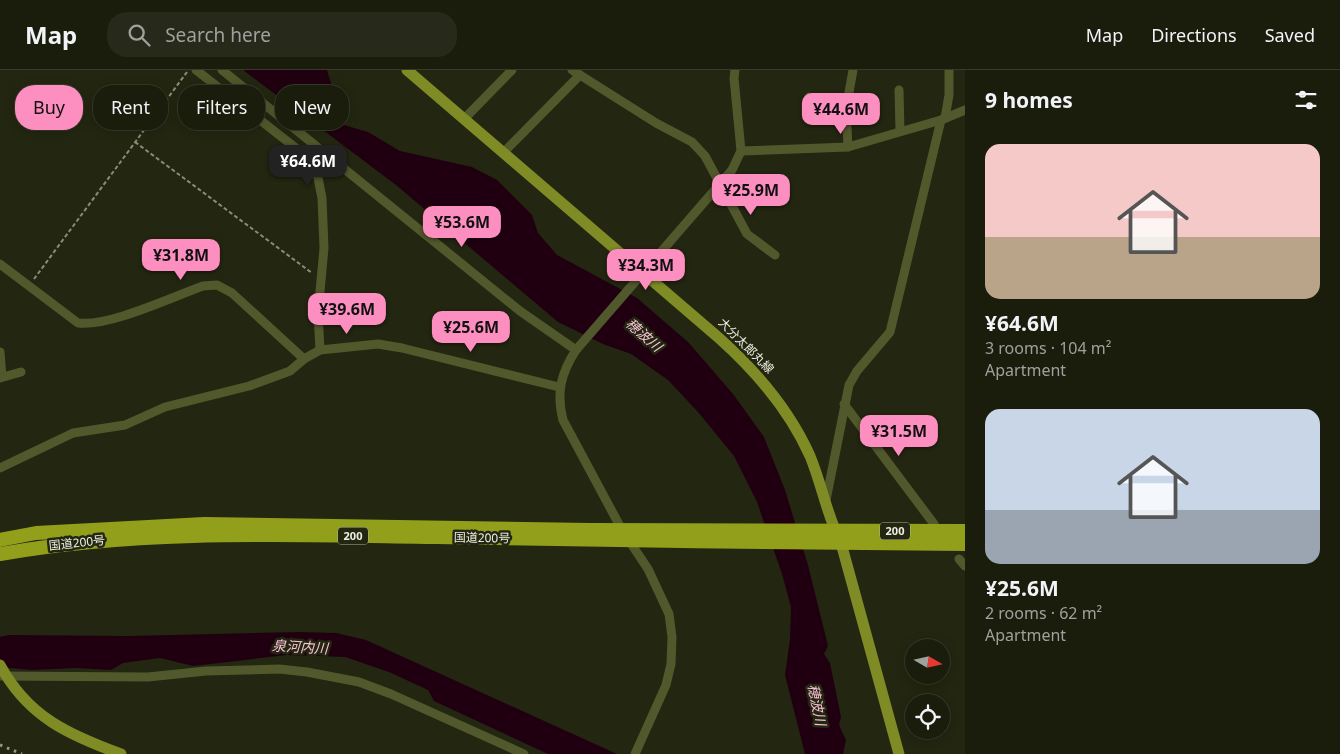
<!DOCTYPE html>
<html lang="en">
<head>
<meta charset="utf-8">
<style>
	body { margin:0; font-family:"Noto Sans","Noto Sans JP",sans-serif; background:#27291a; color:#f1f3f6; height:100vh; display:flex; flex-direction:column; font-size:19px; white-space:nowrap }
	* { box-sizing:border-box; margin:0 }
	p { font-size:16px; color:#9fa19d }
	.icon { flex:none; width:28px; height:28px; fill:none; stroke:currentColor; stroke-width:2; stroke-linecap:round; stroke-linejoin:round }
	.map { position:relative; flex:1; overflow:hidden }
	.drawer { display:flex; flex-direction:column; background:#1a1c0c; width:375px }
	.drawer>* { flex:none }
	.guide { position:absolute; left:15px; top:15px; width:475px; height:45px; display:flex; gap:10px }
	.needle { width:32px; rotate:99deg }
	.buttons { position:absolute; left:905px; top:569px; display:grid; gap:10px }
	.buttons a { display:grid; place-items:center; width:45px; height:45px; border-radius:50%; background:#1a1c0c; box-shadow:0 2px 12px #0003,0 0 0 1px #383a2d; font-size:25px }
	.price { position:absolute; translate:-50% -42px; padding:0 11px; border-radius:10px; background:#fd8ec0; color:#111; font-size:16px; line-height:32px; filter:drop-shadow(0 1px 2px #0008) }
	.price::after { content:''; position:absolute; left:50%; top:30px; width:15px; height:11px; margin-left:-8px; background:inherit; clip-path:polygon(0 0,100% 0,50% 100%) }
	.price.active { background:#222; color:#fff }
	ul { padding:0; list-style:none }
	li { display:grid; align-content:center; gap:10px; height:265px; padding:0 20px }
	li span { display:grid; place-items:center; height:155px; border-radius:15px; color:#555 }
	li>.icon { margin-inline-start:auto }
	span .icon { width:90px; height:90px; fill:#fffc; stroke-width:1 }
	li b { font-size:21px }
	h2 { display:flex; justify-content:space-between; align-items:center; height:60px; padding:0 20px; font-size:21px }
	.chip { padding:0 18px; border-radius:20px; background:#1a1c0c; box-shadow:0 2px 12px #0003,0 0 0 1px #383a2d; font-size:18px; line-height:45px }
	.chip.active { background:#fd8ec0; color:#111 }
	header { display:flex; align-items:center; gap:30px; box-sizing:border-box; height:70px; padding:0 25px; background:#1a1c0c; border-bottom:1px solid #383a2d }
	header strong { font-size:24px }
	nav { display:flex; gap:28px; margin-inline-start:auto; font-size:18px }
	.search { width:350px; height:45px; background:#27291a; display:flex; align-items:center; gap:12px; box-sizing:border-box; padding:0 18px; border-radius:20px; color:#9fa19d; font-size:19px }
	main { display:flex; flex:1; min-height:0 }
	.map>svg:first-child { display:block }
</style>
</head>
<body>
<header>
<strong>Map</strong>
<div class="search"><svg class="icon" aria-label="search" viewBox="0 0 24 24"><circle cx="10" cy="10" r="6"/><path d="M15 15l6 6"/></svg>Search here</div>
<nav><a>Map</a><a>Directions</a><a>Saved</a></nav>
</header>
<main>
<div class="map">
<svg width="965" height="684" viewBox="0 0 965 684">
	<rect width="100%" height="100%" fill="#232610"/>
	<g fill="#200010">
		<polygon points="243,0 327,0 332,17 318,32 322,40 337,53 368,62 400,81 472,97 497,110 532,145 538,163 557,185 637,228 688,272 733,324 764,367 785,420 808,495 828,576 824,584 830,593 841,647 839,655 846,670 843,684 805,684 785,605 790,569 791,537 782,504 757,432 734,386 698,342 668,310 631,284 603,274 558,252 396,115"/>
		<polygon points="300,562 336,563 366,570 617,684 548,684 434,631 428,620 389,602 345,587 287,585 193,596 160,588 123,593 111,600 76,598 32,600 0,597 0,567 9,565 128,566"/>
	</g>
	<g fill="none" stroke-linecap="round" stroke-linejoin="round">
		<g stroke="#898c7a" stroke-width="2" stroke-dasharray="4 2.5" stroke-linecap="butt">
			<polyline points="135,72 312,203"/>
			<polyline points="34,209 187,2"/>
		</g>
		<g stroke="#51582c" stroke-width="9">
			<polyline points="196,0 315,93 322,128 324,178 318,243 320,280"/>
			<polyline points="222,0 520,241 576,280"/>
			<polyline points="572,0 656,53 692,72 705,86 747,164 775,185"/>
			<polyline points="899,20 900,61"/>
			<polyline points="809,27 846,37"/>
			<polyline points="465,48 512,0"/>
			<polyline points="945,48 949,25 949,0"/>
			<polyline points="848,77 846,39 853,0"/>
			<polyline points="741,81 848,77 941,50 965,40"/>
			<polyline points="504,82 580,5"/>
			<path d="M0,194L78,253C109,257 172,227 203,216L217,215L232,223L304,289"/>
			<polyline points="0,282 2,307"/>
			<polyline points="0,308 21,302"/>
			<polyline points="844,334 934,454"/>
			<polyline points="0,398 73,363 125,355 165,337 249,316 290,301 304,289 320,280 378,274 402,278 559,317"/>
			<polyline points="826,430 849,315 857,301 890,262 941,50"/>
			<polyline points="959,489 965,496"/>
			<polyline points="0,606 148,607 206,601 279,599 307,602 359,612 391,624 524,684"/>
			<path d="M635,684L666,615L671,594L672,567L669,544L648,499L622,460L563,350C556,323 561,303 576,280L732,100L741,81L734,8L735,0"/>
		</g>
		<g stroke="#7f8b25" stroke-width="11">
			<path d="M407,0L719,268C757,302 789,339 810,386C822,415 827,446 841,473L899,684"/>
			<path d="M0,595C28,647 69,665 121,684"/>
		</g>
		<g stroke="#919f1b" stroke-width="14">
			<polyline points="0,470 36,463 204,454 590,460 965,461"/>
			<path d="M0,484C143,459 291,465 436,467C612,470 789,473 965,474"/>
		</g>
		<polyline stroke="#979a89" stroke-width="3" stroke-dasharray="2.5 5" stroke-linecap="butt" points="0,675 22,684"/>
	</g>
	<g text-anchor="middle" stroke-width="5" stroke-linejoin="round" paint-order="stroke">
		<g fill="#232610" stroke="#b0b3a2" stroke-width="1">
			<rect x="880" y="452.5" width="30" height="17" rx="4"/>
			<rect x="338" y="457.5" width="30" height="17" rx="4"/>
		</g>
		<g font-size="11" font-weight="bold" fill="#ecefe1">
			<text x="895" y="465">200</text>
			<text x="353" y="470">200</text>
		</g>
		<g font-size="12" fill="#ecefe1" stroke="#232610">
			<text transform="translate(746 276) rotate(45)" y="4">大分太郎丸線</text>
			<text transform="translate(482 468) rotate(1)" y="4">国道200号</text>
			<text transform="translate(77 473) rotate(-6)" y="4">国道200号</text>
		</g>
		<g font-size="14" font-style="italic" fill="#fac2d9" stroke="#232610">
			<text transform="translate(644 265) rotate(41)" y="5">穂波川</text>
			<text transform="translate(300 577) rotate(3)" y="5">泉河内川</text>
			<text transform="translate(817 635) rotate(79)" y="5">穂波川</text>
		</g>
	</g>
</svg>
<div class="buttons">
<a><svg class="needle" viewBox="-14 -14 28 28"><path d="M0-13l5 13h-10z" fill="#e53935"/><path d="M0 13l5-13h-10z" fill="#9fa19d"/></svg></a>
<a><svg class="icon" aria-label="locate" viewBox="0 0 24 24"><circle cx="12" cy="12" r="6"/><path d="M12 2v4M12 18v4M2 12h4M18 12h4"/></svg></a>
</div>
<b class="price" style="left:841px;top:65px">¥44.6M</b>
<b class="price active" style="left:308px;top:117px">¥64.6M</b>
<b class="price" style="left:751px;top:146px">¥25.9M</b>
<b class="price" style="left:462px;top:178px">¥53.6M</b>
<b class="price" style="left:181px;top:211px">¥31.8M</b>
<b class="price" style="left:646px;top:221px">¥34.3M</b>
<b class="price" style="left:347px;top:265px">¥39.6M</b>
<b class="price" style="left:471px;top:283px">¥25.6M</b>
<b class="price" style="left:899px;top:387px">¥31.5M</b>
<div class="guide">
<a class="chip active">Buy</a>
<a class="chip">Rent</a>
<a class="chip">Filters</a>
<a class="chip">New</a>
</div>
</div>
<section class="drawer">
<h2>9 homes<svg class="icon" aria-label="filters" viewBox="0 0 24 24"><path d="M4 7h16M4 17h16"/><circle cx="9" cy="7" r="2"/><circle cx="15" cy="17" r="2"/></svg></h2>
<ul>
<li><span style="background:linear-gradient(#f6c9c9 60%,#b9a48a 0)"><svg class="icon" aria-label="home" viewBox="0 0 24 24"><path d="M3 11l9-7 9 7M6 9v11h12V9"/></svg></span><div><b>¥64.6M</b><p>3 rooms · 104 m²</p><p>Apartment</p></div></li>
<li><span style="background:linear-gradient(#c9d6e8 65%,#9aa5b1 0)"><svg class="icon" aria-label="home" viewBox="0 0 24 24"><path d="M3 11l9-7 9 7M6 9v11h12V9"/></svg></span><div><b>¥25.6M</b><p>2 rooms · 62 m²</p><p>Apartment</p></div></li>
</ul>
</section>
</main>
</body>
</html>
